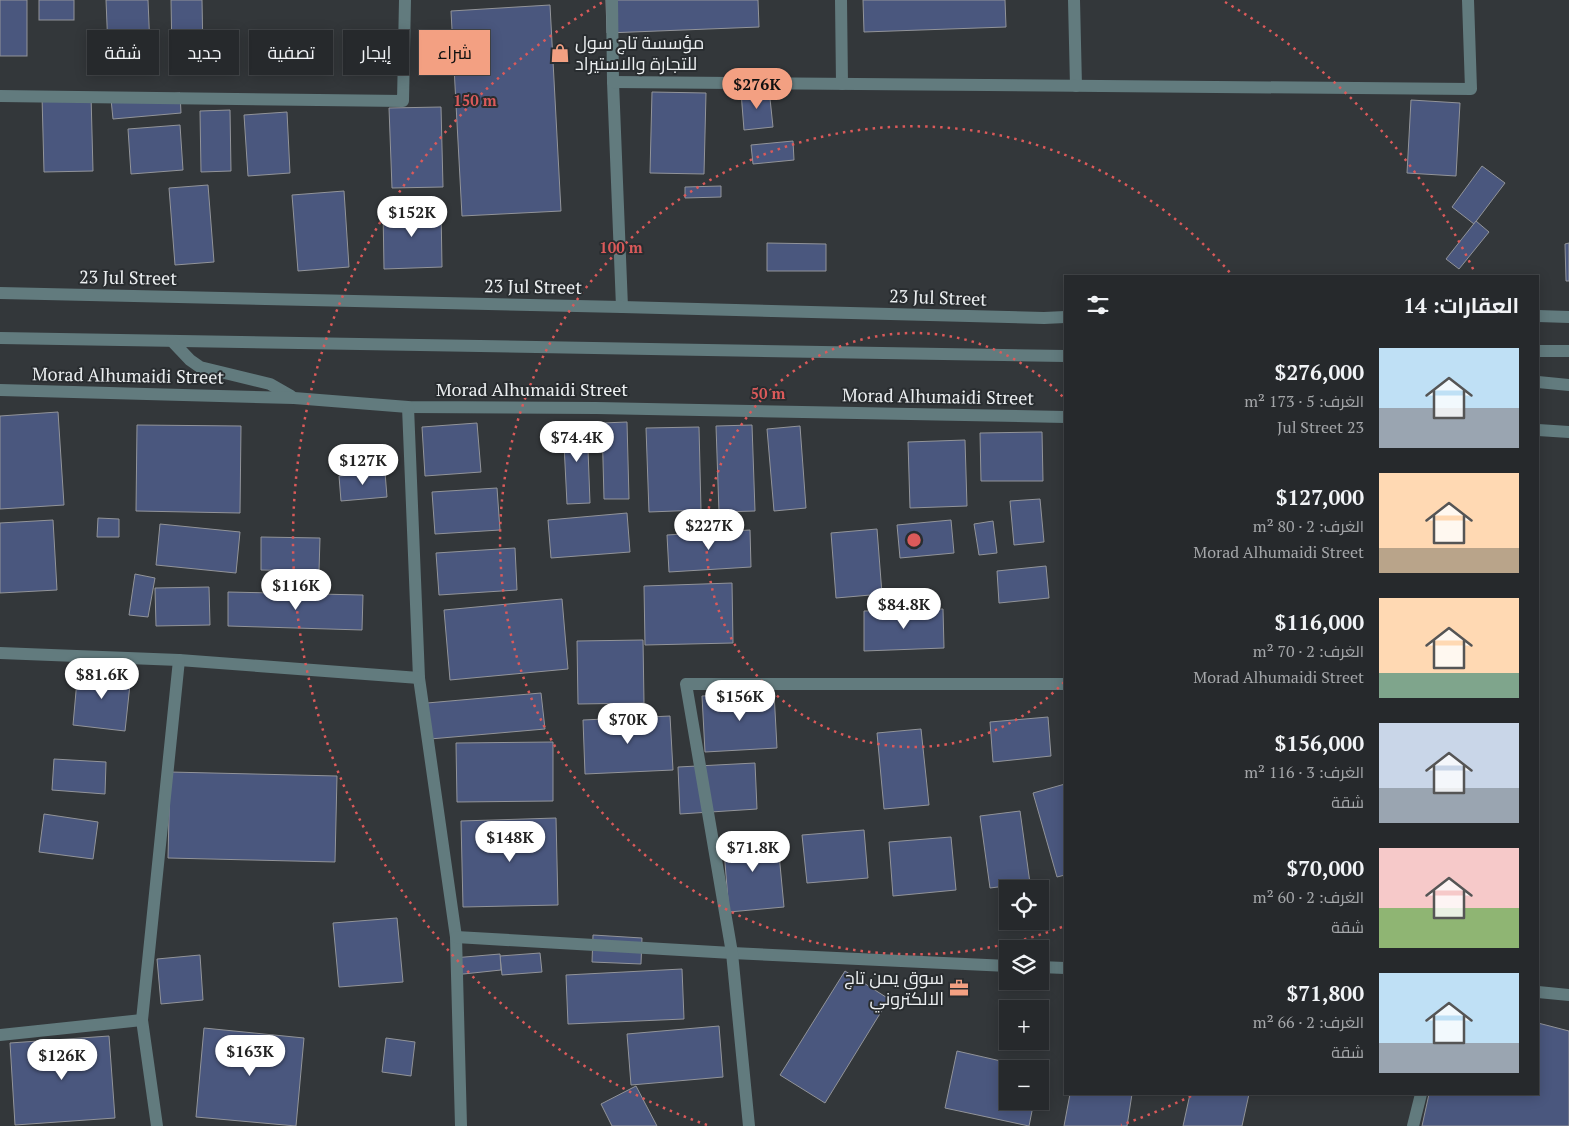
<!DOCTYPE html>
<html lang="ar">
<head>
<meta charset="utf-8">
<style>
	body { margin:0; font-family:"PT Serif",Cairo,serif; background:#2e3134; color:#f1f3f6; direction:rtl; height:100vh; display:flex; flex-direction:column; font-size:19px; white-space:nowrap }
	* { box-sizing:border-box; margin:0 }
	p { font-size:16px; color:#a4a6a9 }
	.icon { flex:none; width:28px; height:28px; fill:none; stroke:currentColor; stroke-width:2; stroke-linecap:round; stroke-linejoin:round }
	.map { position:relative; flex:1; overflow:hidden; direction:ltr }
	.details { position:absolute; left:1064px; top:275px; width:475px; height:820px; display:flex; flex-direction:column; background:#26292c; border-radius:0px; box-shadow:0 2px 12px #0003,0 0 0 1px #424548; direction:rtl }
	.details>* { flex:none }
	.banner { position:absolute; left:15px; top:30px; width:475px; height:45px; direction:rtl; display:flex; gap:10px }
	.controls { position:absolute; left:999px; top:880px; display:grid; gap:10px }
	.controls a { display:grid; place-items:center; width:50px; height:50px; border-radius:0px; background:#26292c; box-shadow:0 2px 12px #0003,0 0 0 1px #424548; font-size:25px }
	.price { position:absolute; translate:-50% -42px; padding:0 11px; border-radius:18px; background:#fff; color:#222; font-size:16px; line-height:32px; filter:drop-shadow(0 1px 2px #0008) }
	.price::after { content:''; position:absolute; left:50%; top:30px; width:15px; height:11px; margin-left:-8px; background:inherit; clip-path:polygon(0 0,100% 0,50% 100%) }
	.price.selected { background:#f3a082; color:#111 }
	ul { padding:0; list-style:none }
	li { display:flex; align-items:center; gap:15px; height:125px; padding:0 20px }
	li span { display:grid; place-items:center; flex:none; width:140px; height:100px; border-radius:0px; color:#555 }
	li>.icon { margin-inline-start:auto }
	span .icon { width:60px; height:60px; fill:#fffc; stroke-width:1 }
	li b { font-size:21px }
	h2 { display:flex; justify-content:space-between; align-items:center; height:60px; padding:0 20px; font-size:21px }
	.chip { padding:0 18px; border-radius:0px; background:#26292c; box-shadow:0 2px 12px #0003,0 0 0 1px #424548; font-size:18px; line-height:45px }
	.chip.selected { background:#f3a082; color:#111 }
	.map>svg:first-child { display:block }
</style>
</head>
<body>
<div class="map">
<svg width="1569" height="1126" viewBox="0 0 1569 1126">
	<rect width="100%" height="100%" fill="#33373a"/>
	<g fill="#4a577e" stroke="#929499">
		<rect x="0" y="0" width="27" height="56"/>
		<rect x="39" y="0" width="35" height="20"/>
		<polygon points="106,0 148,0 150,48 108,49"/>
		<polygon points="171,0 202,0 203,55 172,55"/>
		<polygon points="606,0 758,0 759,27 607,33"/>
		<polygon points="863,0 1005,0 1006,27 864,32"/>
		<polygon points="550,5 561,211 462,216 451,11"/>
		<polygon points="769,89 773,127 744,130 741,92"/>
		<polygon points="652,92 706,93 704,174 650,173"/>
		<polygon points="180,93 181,113 113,119 111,99"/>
		<polygon points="91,95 93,171 44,172 42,96"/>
		<polygon points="1411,100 1460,103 1456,176 1407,173"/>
		<polygon points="441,107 443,187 392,188 389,108"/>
		<polygon points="230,110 231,171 201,172 200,111"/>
		<polygon points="287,112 290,173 248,176 244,115"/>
		<polygon points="180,125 183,170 131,174 128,129"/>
		<polygon points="793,141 794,160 753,164 751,145"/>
		<polygon points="1482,166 1505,183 1474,224 1452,207"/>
		<polygon points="208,185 214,262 175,265 169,188"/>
		<polygon points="721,186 721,197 685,198 685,187"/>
		<polygon points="344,191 349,267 298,271 292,195"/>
		<polygon points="441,208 442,267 384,269 383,209"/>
		<polygon points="1476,221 1489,232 1459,269 1446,259"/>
		<polygon points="767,243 826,244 826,271 767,271"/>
		<polygon points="1569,243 1569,281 1566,281 1565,244"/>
		<polygon points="58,412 64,505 0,509 0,416"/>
		<polygon points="627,422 629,499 604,499 602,423"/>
		<polygon points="477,423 481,472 425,476 422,427"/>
		<polygon points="587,423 590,503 567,504 563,424"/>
		<polygon points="137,425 241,426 240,513 136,511"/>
		<polygon points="752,425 755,511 719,512 716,426"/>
		<polygon points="800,426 806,508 774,511 767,429"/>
		<polygon points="699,427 701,510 649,512 646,428"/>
		<polygon points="1042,432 1043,481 981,481 980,433"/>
		<polygon points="965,440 967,506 910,508 908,442"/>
		<polygon points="385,472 387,497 341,501 339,476"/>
		<polygon points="497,488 500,530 435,534 432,492"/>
		<polygon points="1040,499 1044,542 1014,545 1010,501"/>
		<polygon points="627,513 630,552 551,558 548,520"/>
		<polygon points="98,518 119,519 119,537 97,537"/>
		<polygon points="53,520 57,590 0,593 0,523"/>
		<polygon points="951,520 954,553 900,558 897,525"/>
		<polygon points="993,521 997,553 979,555 974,524"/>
		<polygon points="160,524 240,532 236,573 156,565"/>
		<polygon points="877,529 882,594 836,598 831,533"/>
		<polygon points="750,530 751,567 669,572 667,535"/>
		<polygon points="261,537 320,538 319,571 261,570"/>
		<polygon points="515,548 517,590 439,595 436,553"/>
		<polygon points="1046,566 1049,598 999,603 997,571"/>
		<polygon points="135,574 155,578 148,617 129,615"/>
		<polygon points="732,583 733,643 645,645 644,586"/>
		<polygon points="209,587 210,625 156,626 155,588"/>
		<polygon points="228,592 363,595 362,630 228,626"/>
		<polygon points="562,599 568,669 450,680 444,610"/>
		<polygon points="943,609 944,648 864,651 864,611"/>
		<polygon points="643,640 644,703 578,704 577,641"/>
		<polygon points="78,669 131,675 125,731 73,725"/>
		<polygon points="774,692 777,748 705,752 702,696"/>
		<polygon points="541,693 545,729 430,739 427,703"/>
		<polygon points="670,716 673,770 585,774 583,720"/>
		<polygon points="1048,717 1051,756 993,762 990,722"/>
		<polygon points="921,729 929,805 884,809 877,733"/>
		<polygon points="553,742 553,801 457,802 456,743"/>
		<polygon points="54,759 106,762 105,794 52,790"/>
		<polygon points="755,763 757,809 680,814 678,767"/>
		<polygon points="170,772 337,776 335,862 168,858"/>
		<polygon points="1065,784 1065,875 1057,877 1033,793"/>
		<polygon points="1020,811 1030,883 990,888 980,816"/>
		<polygon points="44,814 98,822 93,859 39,852"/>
		<polygon points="556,818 558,905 463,907 461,821"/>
		<polygon points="864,830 868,878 807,883 802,835"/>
		<polygon points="777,833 784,907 729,912 723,838"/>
		<polygon points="951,837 956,890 893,896 889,842"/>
		<polygon points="397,918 403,982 339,987 333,923"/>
		<polygon points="593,935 642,938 641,964 592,962"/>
		<polygon points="540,953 542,972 502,975 500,956"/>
		<polygon points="500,954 501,970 454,975 453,958"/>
		<polygon points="200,955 203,1000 161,1004 157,959"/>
		<polygon points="682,969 684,1019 568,1024 566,975"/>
		<polygon points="845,971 889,999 825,1103 780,1075"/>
		<polygon points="1538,1023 1569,1031 1569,1126 1422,1126 1429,1094 1538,1094"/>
		<polygon points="719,1026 723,1077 631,1085 627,1034"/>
		<polygon points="204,1028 304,1038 296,1126 196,1117"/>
		<polygon points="109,1036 115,1118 15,1125 10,1043"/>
		<polygon points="386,1038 415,1042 411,1076 382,1072"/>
		<polygon points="957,1051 1036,1069 1008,1069 1008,1101 1034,1101 1029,1126 945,1108"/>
		<polygon points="636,1086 657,1126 612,1126 601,1104"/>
		<polygon points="1070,1094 1132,1094 1127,1126 1064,1126"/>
		<polygon points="1190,1094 1249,1094 1242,1126 1183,1126"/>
	</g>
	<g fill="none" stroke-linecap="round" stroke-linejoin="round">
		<g stroke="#627b7e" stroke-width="12">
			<polyline points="612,0 613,82 622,307"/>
			<polyline points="841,0 842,84"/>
			<polyline points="1074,0 1076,86"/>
			<polyline points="613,82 1471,89 1468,0"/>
			<polyline points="0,96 403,101 405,0"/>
			<polyline points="0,293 622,307 1044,318 1065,317"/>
			<polyline points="1538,316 1569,317"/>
			<polyline points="0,338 1065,356"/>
			<polyline points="172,341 190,360 200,367 270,384 291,396"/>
			<polyline points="1538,351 1569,351"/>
			<polyline points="1538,382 1569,385"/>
			<polyline points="0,390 294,398 408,407 596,408 1065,417"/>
			<polyline points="408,407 419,678 456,937 461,1126"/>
			<polyline points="1538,430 1569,432"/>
			<polyline points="0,653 179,660 419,678"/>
			<polyline points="456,937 732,953 1008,966"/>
			<polyline points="1040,967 1065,968"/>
			<polyline points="1538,992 1569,995"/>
			<polyline points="0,1035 142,1020"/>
			<polyline points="157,1126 142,1020 179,660"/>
			<polyline points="749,1126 732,953 686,684 1065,684"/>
			<polyline points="1413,1126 1421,1094"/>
		</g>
	</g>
	<g fill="none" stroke="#db5a5a" stroke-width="2.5" stroke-dasharray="2.5 5">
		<path d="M1064 682A207 207 0 1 1 1064 398"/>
		<path d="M1062 927A414 414 0 1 1 1231 274"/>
		<path d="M1191 1096A621 621 0 0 1 1121 1125M707 1125A621 621 0 0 1 603 2M1225 2A621 621 0 0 1 1475 273"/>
	</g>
	<defs>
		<g id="shop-bare" transform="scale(1.5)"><path d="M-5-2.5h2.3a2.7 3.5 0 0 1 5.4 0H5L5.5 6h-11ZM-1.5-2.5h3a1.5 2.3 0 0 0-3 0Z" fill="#f3a082" stroke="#292d30" stroke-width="2.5" paint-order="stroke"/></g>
		<g id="office-bare" transform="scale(1.5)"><path d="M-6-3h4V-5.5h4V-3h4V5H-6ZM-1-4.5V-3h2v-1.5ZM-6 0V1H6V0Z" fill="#f3a082" stroke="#292d30" stroke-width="2.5" paint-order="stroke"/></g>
	</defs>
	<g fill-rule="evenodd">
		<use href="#shop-bare" x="560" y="53"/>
		<use href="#office-bare" x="959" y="988"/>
	</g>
	<g text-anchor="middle" stroke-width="4" stroke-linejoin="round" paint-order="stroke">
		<g font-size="18" fill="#ebeef0" stroke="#292d30" text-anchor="start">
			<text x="575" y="49">مؤسسة تاج سول<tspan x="575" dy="21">للتجارة والاستيراد</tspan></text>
			<text x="944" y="984" text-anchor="end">سوق يمن تاج<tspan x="944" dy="21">الالكتروني</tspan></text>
		</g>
		<g font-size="18" fill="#ebeef0" stroke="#292d30">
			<text transform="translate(128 278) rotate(1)" y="6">23 Jul Street</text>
			<text transform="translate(533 287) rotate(1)" y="6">23 Jul Street</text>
			<text transform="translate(938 298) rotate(2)" y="6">23 Jul Street</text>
			<text transform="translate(128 376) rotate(1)" y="6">Morad Alhumaidi Street</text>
			<text x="532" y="396">Morad Alhumaidi Street</text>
			<text transform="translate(938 397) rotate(1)" y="6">Morad Alhumaidi Street</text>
		</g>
	</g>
	<circle cx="914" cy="540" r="8" fill="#db5a5a" stroke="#292d30" stroke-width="2.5"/>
	<g font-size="15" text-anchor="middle" font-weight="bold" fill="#db5a5a" stroke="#292d30" stroke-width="4" stroke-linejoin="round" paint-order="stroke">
		<text x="475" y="106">150 m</text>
		<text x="621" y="253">100 m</text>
		<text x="768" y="399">50 m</text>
	</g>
</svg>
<div class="controls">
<a><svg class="icon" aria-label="locate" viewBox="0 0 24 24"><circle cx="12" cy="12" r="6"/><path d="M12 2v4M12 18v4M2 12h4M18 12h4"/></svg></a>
<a><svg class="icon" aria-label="layers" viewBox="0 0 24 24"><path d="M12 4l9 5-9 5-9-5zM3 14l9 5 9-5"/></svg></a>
<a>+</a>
<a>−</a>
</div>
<b class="price selected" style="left:757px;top:110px">$276K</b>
<b class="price" style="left:412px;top:238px">$152K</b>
<b class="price" style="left:577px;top:463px">$74.4K</b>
<b class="price" style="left:363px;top:486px">$127K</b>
<b class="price" style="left:709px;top:551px">$227K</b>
<b class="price" style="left:296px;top:611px">$116K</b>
<b class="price" style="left:904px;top:630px">$84.8K</b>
<b class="price" style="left:102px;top:700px">$81.6K</b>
<b class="price" style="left:740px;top:722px">$156K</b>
<b class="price" style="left:628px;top:745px">$70K</b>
<b class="price" style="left:510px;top:863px">$148K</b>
<b class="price" style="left:753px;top:873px">$71.8K</b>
<b class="price" style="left:250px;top:1077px">$163K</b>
<b class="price" style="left:62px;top:1081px">$126K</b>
<div class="banner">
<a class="chip selected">شراء</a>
<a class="chip">إيجار</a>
<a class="chip">تصفية</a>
<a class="chip">جديد</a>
<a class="chip">شقة</a>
</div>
<section class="details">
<h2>العقارات: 14<svg class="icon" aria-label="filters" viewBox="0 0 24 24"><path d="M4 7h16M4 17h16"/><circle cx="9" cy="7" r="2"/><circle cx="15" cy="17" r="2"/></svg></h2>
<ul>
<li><span style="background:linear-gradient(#bfe0f5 60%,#9aa5b1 0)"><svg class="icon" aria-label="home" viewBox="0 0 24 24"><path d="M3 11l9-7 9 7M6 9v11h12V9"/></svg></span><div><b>$276,000</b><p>الغرف: 5 · 173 m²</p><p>23 Jul Street</p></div></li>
<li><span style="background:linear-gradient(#ffd9b3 75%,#b9a48a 0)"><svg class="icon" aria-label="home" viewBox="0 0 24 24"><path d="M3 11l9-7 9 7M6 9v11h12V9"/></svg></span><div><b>$127,000</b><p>الغرف: 2 · 80 m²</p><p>Morad Alhumaidi Street</p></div></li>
<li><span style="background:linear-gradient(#ffd9b3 75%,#7fa58c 0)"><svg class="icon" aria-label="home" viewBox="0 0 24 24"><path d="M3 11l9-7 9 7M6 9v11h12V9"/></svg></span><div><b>$116,000</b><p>الغرف: 2 · 70 m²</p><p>Morad Alhumaidi Street</p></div></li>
<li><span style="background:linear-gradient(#c9d6e8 65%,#9aa5b1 0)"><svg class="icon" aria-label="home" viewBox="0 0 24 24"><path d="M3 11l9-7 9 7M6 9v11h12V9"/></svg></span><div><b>$156,000</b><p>الغرف: 3 · 116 m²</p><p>شقة</p></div></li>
<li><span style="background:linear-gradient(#f6c9c9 60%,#8fb573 0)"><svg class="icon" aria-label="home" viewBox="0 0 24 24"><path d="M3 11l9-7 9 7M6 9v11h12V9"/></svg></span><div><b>$70,000</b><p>الغرف: 2 · 60 m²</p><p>شقة</p></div></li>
<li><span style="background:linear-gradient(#bfe0f5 70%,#9aa5b1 0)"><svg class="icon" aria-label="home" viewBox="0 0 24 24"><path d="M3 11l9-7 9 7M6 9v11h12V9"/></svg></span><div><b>$71,800</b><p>الغرف: 2 · 66 m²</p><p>شقة</p></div></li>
</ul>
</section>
</div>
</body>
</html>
